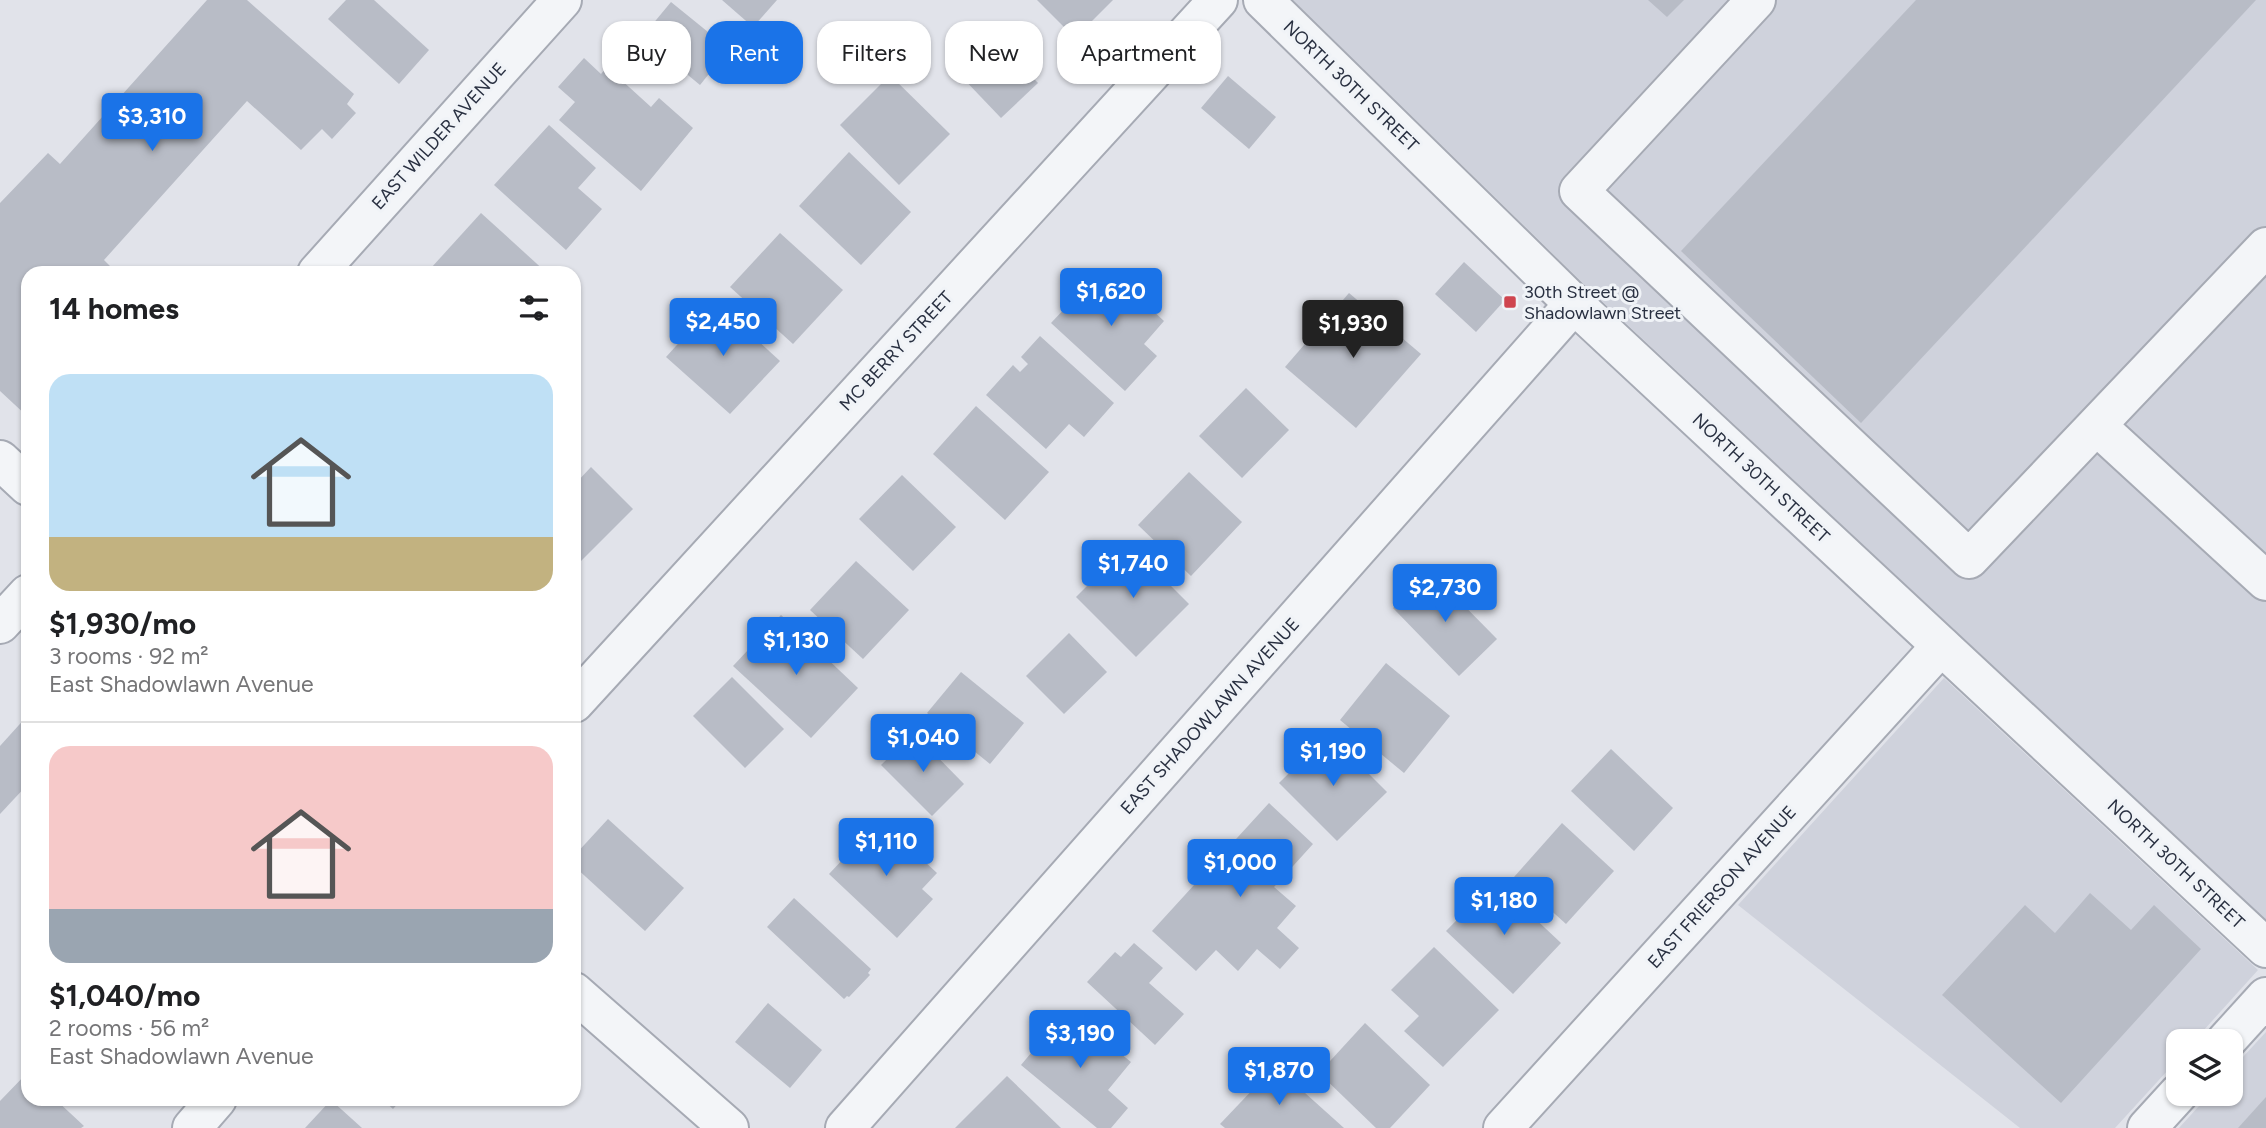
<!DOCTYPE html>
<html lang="en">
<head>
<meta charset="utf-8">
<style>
	body { margin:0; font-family:Figtree,sans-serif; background:#f6f6f6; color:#202124; height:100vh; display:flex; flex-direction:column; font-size:26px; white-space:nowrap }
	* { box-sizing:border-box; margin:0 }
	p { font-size:23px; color:#757577 }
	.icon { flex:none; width:38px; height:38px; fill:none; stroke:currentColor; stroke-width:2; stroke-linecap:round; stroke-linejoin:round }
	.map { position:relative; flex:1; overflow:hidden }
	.side { position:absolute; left:21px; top:266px; width:560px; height:840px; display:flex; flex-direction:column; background:#fff; border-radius:21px; box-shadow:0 2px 5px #0004 }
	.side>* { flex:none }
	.hud { position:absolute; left:602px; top:21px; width:665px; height:63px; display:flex; gap:14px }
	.fabs { position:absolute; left:2166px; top:1029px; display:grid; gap:14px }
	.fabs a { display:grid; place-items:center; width:77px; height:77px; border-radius:14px; background:#fff; box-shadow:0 2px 5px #0004; font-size:35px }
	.price { position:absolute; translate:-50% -60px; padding:0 16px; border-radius:7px; background:#1a73e8; color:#fff; font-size:23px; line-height:46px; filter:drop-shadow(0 2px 4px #0008) }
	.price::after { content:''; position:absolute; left:50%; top:42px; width:21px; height:16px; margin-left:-10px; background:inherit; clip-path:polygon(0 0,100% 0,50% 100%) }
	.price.active { background:#222; color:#fff }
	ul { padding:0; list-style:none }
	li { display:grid; align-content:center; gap:14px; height:371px; padding:0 28px }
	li+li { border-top:2px solid #e0e0e0 }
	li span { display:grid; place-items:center; height:217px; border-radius:21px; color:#555 }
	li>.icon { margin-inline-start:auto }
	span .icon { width:126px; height:126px; fill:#fffc; stroke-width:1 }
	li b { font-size:30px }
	h2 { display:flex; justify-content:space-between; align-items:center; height:84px; padding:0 28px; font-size:30px }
	.chip { padding:0 24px; border-radius:21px; background:#fff; box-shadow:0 2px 5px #0004; font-size:24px; line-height:63px }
	.chip.active { background:#1a73e8; color:#fff }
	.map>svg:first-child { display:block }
</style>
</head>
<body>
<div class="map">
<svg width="2266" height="1128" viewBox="0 0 2266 1128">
	<rect width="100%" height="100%" fill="#e1e3ea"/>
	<g fill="#cfd2dc">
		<polygon points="1293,0 2266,0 2266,920 1589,289"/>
		<polygon points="1944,678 2258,970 2194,1041 2179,1041 2179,1058 2115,1128 2020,1128 1738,905"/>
		<polygon points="2266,1032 2266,1128 2179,1128 2210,1094 2231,1094 2231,1070"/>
	</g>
	<g fill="#b8bcc6">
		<polygon points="207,0 247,0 354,94 347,104 356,113 332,139 322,129 301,150 247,101 104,260 117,273 28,273 28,417 0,391 0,203 48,153 60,164"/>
		<polygon points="346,0 374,0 429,50 399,84 328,19"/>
		<polygon points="722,0 777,0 753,27"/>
		<polygon points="1037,0 1113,0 1075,38"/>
		<polygon points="1648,0 1684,0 1667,17"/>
		<polygon points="1916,0 2256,0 1861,423 1681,251"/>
		<polygon points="671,2 729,49 700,85 642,37"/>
		<polygon points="996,39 1038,83 1001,118 959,74"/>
		<polygon points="584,58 601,74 607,67 651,107 659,98 693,128 641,191 559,120 575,102 558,87"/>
		<polygon points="890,75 950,134 899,185 840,125"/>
		<polygon points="1228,76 1276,117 1249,149 1201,108"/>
		<polygon points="549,125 596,168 578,188 602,209 566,250 494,185"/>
		<polygon points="849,152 911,212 861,265 799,206"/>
		<polygon points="481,213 547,273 437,273 431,268"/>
		<polygon points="780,233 843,290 793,344 730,287"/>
		<polygon points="1464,262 1505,300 1476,332 1435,294"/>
		<polygon points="1107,268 1164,321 1144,344 1157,356 1125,391 1051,323 1069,304 1074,308 1083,298 1078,294 1094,277 1097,280"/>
		<polygon points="1349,293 1421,354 1356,428 1285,367"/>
		<polygon points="716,302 780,361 730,414 666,357"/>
		<polygon points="1040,336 1114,403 1084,437 1069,424 1046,449 986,395 1013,365 1020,372 1028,364 1021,357"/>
		<polygon points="1246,388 1289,430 1242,478 1199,436"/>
		<polygon points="976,406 1049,472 1005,520 933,454"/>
		<polygon points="591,467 633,509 574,568 574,481 576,483"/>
		<polygon points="1189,472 1242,522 1191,576 1138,525"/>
		<polygon points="902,475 956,527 913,571 859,519"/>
		<polygon points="1129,544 1189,604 1136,657 1076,597"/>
		<polygon points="856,561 909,610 863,659 810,610"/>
		<polygon points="1431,572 1497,639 1459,676 1393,608"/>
		<polygon points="781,615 858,688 811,738 733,666"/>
		<polygon points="1069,633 1107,672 1064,714 1026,676"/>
		<polygon points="1386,663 1450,716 1404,773 1340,720"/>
		<polygon points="961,672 1024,723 990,764 927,713"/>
		<polygon points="732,677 784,729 745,768 693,716"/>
		<polygon points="28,715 28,784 0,814 0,746"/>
		<polygon points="914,733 964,784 932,816 881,765"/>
		<polygon points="1329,734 1387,792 1337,841 1279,783"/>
		<polygon points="1611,749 1673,808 1634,851 1571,791"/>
		<polygon points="1269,803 1313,844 1274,887 1296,906 1277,928 1299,948 1280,969 1257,949 1238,971 1216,950 1196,971 1152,931"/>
		<polygon points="608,819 684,888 645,931 574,866 574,856"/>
		<polygon points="880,820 937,873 922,889 933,899 897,938 829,874"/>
		<polygon points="1562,823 1614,871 1566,924 1514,877"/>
		<polygon points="1495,881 1561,943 1513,994 1446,931"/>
		<polygon points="2090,893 2131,930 2154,905 2201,949 2061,1103 1942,995 2025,905 2055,933"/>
		<polygon points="794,898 871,969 868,973 870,975 849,997 847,996 844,999 767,927"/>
		<polygon points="1134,943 1163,968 1149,983 1184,1014 1155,1045 1087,982 1115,952 1121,957"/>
		<polygon points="1434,947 1499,1010 1443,1067 1404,1031 1419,1016 1391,990"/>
		<polygon points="768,1003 822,1050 790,1088 735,1042"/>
		<polygon points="1067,1010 1131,1062 1108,1090 1128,1108 1111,1128 1097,1128 1021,1065"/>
		<polygon points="1365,1023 1430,1085 1390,1128 1376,1128 1319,1073"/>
		<polygon points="1275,1066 1344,1128 1225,1128 1220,1124"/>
		<polygon points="28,1072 28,1099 55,1099 84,1126 81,1128 0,1128 0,1101"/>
		<polygon points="1007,1076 1061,1128 955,1128"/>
		<polygon points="2266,1097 2266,1128 2238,1128"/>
		<polygon points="382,1099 402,1099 393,1109"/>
		<polygon points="331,1100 362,1128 305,1128"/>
	</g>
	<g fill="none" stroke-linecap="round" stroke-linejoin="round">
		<g stroke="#a6aab4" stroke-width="42">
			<g id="minor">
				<polyline points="1263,0 1574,304 2266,948"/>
				<polyline points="1756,0 1579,191 1969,559 2266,247"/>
				<polyline points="317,273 562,0"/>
				<polyline points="2097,426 2266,581"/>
				<polyline points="0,460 28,486"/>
				<polyline points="0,624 28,594"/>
				<polyline points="574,703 1218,0"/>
				<polyline points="574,992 729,1128"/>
				<polyline points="2226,1041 2266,997"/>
				<polyline points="192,1128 217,1099"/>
				<polyline points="845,1128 1574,304"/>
				<polyline points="1503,1128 1941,646"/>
				<polyline points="2147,1128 2179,1093"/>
			</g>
		</g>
		<use href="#minor" stroke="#f3f5f8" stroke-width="38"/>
	</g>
	<rect fill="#cf454f" stroke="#f0f3f7" stroke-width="2.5" x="1503" y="295" width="14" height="14" rx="3.5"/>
	<g text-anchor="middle" stroke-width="6" stroke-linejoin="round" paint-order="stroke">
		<g font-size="18" fill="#293041" stroke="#f0f3f7">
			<text transform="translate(1351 86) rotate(44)" y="6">NORTH 30TH STREET</text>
			<text transform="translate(439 136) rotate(-48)" y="6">EAST WILDER AVENUE</text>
			<text transform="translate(896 351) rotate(-47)" y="6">MC BERRY STREET</text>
			<text transform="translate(1761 478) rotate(43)" y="6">NORTH 30TH STREET</text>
			<text transform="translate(1210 716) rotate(-48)" y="6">EAST SHADOWLAWN AVENUE</text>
			<text transform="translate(2176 864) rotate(43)" y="6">NORTH 30TH STREET</text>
			<text transform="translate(1722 887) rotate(-48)" y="6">EAST FRIERSON AVENUE</text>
		</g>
		<g font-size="18" fill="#293041" stroke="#f0f3f7" text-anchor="start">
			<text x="1524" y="298">30th Street @<tspan x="1524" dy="21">Shadowlawn Street</tspan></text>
		</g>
	</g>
</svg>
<div class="fabs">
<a><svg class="icon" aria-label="layers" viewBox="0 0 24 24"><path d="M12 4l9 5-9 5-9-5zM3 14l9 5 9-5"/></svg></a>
</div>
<b class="price" style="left:152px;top:153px">$3,310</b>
<b class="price" style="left:1111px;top:328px">$1,620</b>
<b class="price" style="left:723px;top:358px">$2,450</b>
<b class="price active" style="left:1353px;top:360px">$1,930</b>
<b class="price" style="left:1133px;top:600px">$1,740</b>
<b class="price" style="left:1445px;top:624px">$2,730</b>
<b class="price" style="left:796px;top:677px">$1,130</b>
<b class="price" style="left:923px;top:774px">$1,040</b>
<b class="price" style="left:1333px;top:788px">$1,190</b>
<b class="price" style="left:886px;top:878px">$1,110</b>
<b class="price" style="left:1240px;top:899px">$1,000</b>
<b class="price" style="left:1504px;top:937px">$1,180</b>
<b class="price" style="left:1080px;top:1070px">$3,190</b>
<b class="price" style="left:1279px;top:1107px">$1,870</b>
<div class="hud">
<a class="chip">Buy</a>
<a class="chip active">Rent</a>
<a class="chip">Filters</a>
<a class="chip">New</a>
<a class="chip">Apartment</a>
</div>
<section class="side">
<h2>14 homes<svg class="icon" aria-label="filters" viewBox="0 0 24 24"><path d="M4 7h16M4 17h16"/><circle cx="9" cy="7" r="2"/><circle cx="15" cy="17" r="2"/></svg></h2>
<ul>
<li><span style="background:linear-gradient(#bfe0f5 75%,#c2b280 0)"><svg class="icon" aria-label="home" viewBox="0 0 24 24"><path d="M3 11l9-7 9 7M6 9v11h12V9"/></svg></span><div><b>$1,930/mo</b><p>3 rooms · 92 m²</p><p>East Shadowlawn Avenue</p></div></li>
<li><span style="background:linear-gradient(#f6c9c9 75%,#9aa5b1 0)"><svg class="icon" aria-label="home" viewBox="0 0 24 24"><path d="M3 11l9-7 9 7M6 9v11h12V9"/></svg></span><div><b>$1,040/mo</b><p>2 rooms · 56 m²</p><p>East Shadowlawn Avenue</p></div></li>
</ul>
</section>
</div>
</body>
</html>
